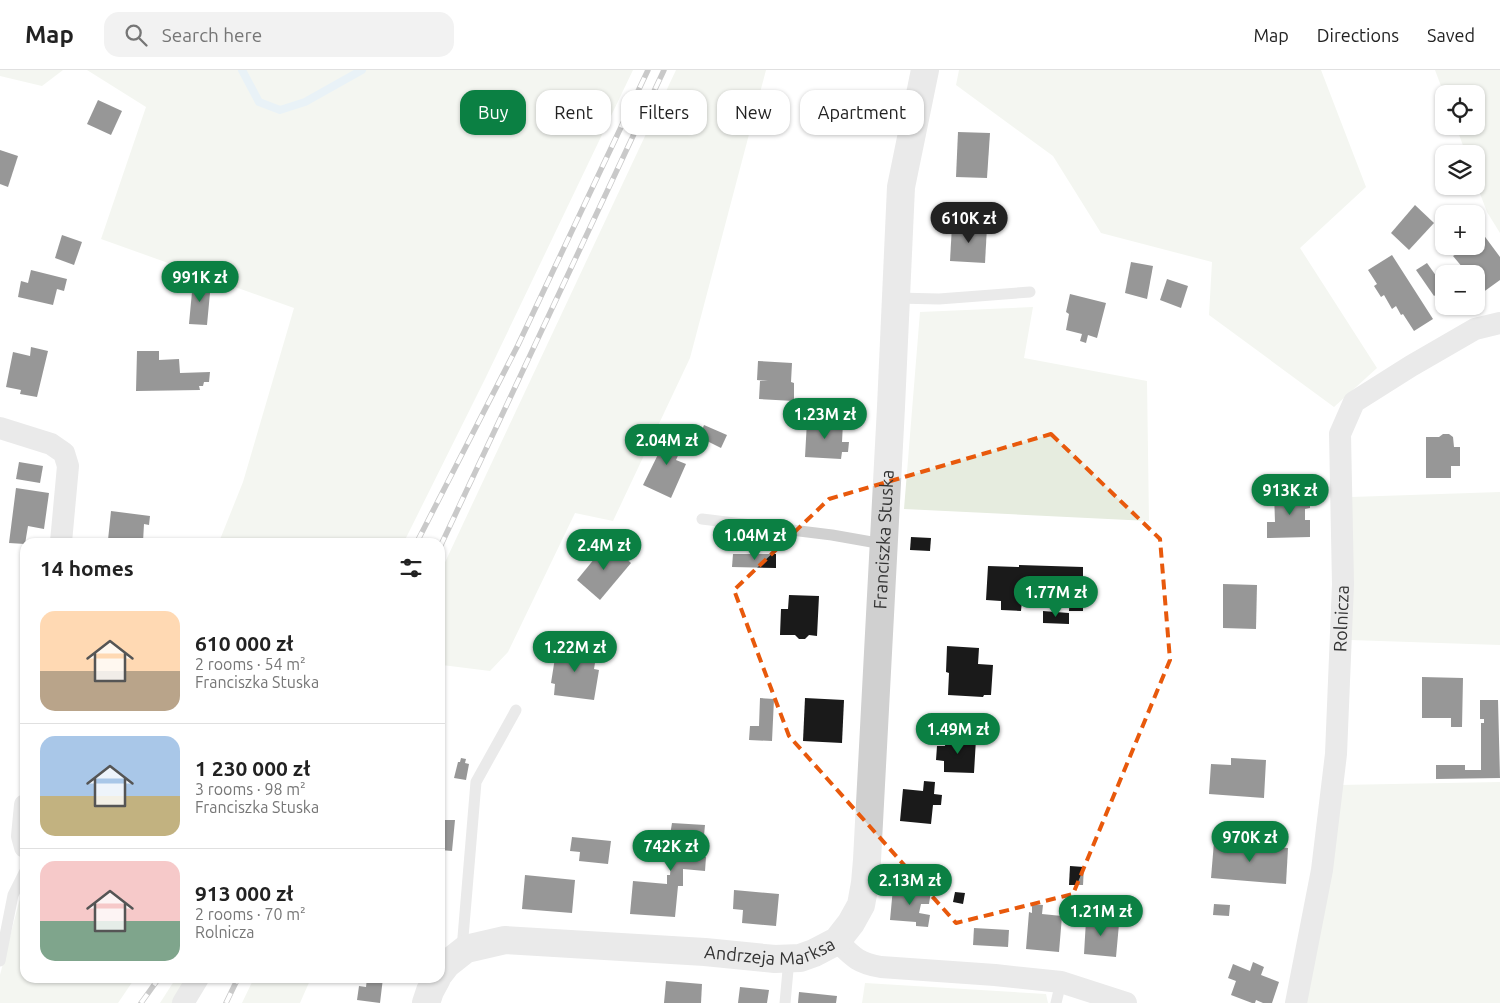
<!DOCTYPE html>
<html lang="en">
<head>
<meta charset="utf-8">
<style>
	body { margin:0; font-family:Ubuntu,sans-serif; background:#f2f2f2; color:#222; height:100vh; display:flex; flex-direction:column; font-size:19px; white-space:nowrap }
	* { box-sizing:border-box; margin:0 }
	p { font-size:16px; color:#767676 }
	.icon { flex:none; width:28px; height:28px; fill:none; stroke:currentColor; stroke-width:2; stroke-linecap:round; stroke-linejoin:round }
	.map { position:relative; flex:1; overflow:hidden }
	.sheet { position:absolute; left:20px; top:468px; width:425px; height:445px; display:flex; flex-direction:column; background:#fff; border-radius:15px; box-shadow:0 1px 4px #0004 }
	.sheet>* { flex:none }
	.top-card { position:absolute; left:460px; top:20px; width:475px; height:45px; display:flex; gap:10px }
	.controls { position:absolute; left:1435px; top:15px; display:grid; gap:10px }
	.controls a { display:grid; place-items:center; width:50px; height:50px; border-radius:10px; background:#fff; box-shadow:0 1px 4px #0004; font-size:25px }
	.price { position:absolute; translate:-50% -42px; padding:0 11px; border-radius:18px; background:#0b8043; color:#fff; font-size:16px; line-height:32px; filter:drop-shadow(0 1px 2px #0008) }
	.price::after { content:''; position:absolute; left:50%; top:30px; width:15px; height:11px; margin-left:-8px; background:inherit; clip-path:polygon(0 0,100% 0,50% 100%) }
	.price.active { background:#222; color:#fff }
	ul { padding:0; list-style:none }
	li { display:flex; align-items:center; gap:15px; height:125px; padding:0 20px }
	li+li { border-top:1px solid #e0e0e0 }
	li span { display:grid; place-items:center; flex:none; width:140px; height:100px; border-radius:15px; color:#555 }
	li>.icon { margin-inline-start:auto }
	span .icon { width:60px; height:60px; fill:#fffc; stroke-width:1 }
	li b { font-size:21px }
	h2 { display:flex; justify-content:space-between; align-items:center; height:60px; padding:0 20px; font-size:21px }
	.tag { padding:0 18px; border-radius:15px; background:#fff; box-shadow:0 1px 4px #0004; font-size:18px; line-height:45px }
	.tag.active { background:#0b8043; color:#fff }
	header { display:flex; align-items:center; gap:30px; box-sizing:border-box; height:70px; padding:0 25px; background:#fff; border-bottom:1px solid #e0e0e0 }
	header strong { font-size:24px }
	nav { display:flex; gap:28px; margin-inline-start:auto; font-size:18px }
	.search { width:350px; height:45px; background:#f2f2f2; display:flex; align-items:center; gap:12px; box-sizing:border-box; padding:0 18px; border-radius:15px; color:#767676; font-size:19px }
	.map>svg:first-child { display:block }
</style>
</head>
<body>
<header>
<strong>Map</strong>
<div class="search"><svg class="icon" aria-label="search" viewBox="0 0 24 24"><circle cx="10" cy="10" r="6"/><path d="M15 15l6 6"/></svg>Search here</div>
<nav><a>Map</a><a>Directions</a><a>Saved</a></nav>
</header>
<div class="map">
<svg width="1500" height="933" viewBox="0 0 1500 933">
	<rect width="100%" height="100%" fill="#fff"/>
	<g fill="#e6ecdf">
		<polygon points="0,0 63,0 42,16 0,6"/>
		<polygon points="87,0 633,0 486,307 404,472 219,472 243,412 294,238 101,169 146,37"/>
		<polygon points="676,0 766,0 690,288 613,451 575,443 508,582 490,601 442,595 440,599 440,503"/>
		<polygon points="959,0 1321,0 1366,117 1300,178 1377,298 1334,337 1209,245 1212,192 1101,163 1053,86 956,15"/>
		<polygon points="1435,0 1500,0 1500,163 1487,142 1476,113 1476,84 1466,84 1456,56 1476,56 1476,24 1444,24"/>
		<polygon points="1033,237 1024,288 1147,311 1149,451 904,439 920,242"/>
		<polygon points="1500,422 1500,575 1350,570 1351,427"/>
		<polygon points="1500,712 1500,933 1306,933 1339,715"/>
		<polygon points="25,818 25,908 135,908 118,933 0,933 0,905 19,832"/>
		<polygon points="176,908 188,908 173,933 160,933"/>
		<polygon points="254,908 311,908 300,933 242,933"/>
		<polygon points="865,913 1046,924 1048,933 862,933"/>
	</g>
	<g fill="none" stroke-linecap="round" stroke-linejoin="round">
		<polyline stroke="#cfe2ee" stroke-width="8" points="242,0 259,32 280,40 305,32 362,0"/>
	</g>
	<g fill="#1a1a1a">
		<polygon points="98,30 122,41 111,65 87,54"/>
		<polygon points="958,62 990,63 987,108 956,107"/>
		<polygon points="0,80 18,86 8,117 0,114"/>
		<polygon points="1415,135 1434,153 1409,180 1391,163"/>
		<polygon points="952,155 987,157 985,193 950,191"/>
		<polygon points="1480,160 1500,187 1500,210 1482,223 1476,216 1476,204 1468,204 1453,186 1458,183 1454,179 1457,176 1476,176 1476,163"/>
		<polygon points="62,165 82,172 74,195 55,188"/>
		<polygon points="1392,185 1433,249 1414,261 1403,244 1401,245 1396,236 1392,239 1384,225 1381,227 1374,216 1377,214 1368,200"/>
		<polygon points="1131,192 1153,196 1147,229 1125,223"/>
		<polygon points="1427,193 1444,217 1444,219 1434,226 1416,200"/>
		<polygon points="31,200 67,209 64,221 57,219 53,235 18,227 21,211 28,213"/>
		<polygon points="1167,209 1188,216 1181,238 1160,230"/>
		<polygon points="193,211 211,212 207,255 189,254"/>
		<polygon points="1070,224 1106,233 1097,268 1088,265 1086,273 1080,271 1082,264 1066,260 1069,244 1066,242"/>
		<polygon points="31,277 48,281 37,327 20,324 21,320 6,317 13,282 30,286"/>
		<polygon points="137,281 159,281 159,290 179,289 180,303 210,302 209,312 204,312 203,316 199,316 200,320 136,321"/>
		<polygon points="758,291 792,293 791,312 794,313 794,331 759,329 760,311 768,311 757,310"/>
		<polygon points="807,351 843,353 842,372 849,372 848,382 842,382 841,389 805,387"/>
		<polygon points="704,355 727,365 721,378 699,367"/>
		<polygon points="670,360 686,368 676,390 686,394 671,428 643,415"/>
		<polygon points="1443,364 1449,364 1453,367 1454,377 1460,377 1460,396 1451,396 1451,408 1426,408 1426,367 1439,367"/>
		<polygon points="19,392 43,396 40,413 16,409"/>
		<polygon points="16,418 49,423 44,459 28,456 25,474 9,473"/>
		<polygon points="1310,422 1310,438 1305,439 1305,450 1310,450 1310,467 1267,468 1267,452 1275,452 1274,423"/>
		<polygon points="111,441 150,446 149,455 144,454 143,472 108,470"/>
		<polygon points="911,467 931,468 930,481 910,480"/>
		<polygon points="608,472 631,493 600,530 577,510"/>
		<polygon points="733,484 776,484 776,498 732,497"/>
		<polygon points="1019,495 1083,497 1083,541 1069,541 1070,520 1019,518 1018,531 1022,531 1021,541 1001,540 1001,531 986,530 988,496 1019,497"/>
		<polygon points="1223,514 1257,515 1256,559 1223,558"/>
		<polygon points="789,525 819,526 817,566 809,565 805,569 799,569 795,565 780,565 781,539 788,539"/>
		<polygon points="1043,541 1069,543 1069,554 1043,553"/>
		<polygon points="557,575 597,581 594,599 599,600 594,630 554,625 555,614 551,613"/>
		<polygon points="947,576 979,578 978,594 993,595 991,625 984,625 983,627 948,625 949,603 946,602"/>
		<polygon points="1422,607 1463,608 1462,657 1451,657 1451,648 1422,648"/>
		<polygon points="760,628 774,629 772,671 749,670 750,656 759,656"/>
		<polygon points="805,628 844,630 842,673 803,671"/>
		<polygon points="1480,630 1498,630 1500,708 1436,709 1436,695 1465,695 1465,700 1481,700 1481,653 1484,653 1484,649 1480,649"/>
		<polygon points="946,668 976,669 974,703 944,702 944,691 936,690 937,676 945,676"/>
		<polygon points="461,688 466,689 465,693 469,694 466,710 454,708 458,692 460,692"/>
		<polygon points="1231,688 1266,690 1264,728 1209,724 1211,694 1231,695"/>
		<polygon points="924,711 935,712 934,724 942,725 941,735 933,735 931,754 900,751 903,719 923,721"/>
		<polygon points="440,741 443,741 442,750 455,750 452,781 440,780"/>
		<polygon points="672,753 705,755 702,786 706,787 705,801 683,799 683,816 678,816 675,847 630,844 633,811 667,814 667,805 670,805 672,781 661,780 662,765 670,765"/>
		<polygon points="572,767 611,771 608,794 579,791 580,782 570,781"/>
		<polygon points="1214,772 1288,778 1286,814 1211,808"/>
		<polygon points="1070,796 1084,797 1083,815 1069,815"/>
		<polygon points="525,805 575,810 572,843 522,839"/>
		<polygon points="893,818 931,821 929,834 921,834 919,843 930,845 928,857 916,856 916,852 890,850"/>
		<polygon points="734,820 779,824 776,856 742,853 743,840 733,839"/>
		<polygon points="955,822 965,823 963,834 953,832"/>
		<polygon points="1032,834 1043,835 1042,844 1062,846 1059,882 1026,879 1029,842 1032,843"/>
		<polygon points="1214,834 1230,835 1229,846 1213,845"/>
		<polygon points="1094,844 1105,844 1105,852 1119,854 1116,887 1084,884 1086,850 1093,851"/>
		<polygon points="974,858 1009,860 1008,877 973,875"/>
		<polygon points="1253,892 1264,897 1261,905 1279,912 1272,933 1263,933 1256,930 1255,933 1252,933 1231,925 1236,911 1228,908 1233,894 1250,901"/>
		<polygon points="367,908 383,908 380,933 357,930 359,916 366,917"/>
		<polygon points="666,911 702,914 701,933 664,933"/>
		<polygon points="740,917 769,920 767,933 738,933"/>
		<polygon points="799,922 837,926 836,933 798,933"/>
	</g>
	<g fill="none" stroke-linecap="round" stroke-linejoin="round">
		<g stroke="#d0d0d0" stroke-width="11">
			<polyline points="896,228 939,229 1030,222"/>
			<polyline points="702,449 832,465 883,474"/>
			<polyline points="462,879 476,712 516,640"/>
			<polyline points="0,891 13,825 25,801"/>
			<polyline points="785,933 789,889"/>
			<polyline points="1056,933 1061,912"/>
		</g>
		<g stroke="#d0d0d0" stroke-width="22">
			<polyline points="0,358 51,374 64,383 68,396 61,472"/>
			<polyline points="25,735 22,766 25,777"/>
			<path d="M837,871C853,887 858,893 881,897L995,905L1061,912L1126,933"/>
			<polyline points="183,933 198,908"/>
			<path id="s1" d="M1296,933L1322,800L1336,684L1343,514L1340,364L1354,332L1411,296L1475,259L1500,253"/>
		</g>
		<g stroke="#d0d0d0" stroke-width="28">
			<path id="s2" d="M440,903L447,894L466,879L505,870L705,882L775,889L800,888L814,883L837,871L851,853L861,835L865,813L867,790L891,337L901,117L925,0"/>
			<polyline points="426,933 430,921 437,908"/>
		</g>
		<g stroke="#888" stroke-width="5.5">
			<g id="rail">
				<polyline points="417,472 518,275 648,0"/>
				<polyline points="440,477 664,0"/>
				<polyline points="141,933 159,908"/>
				<polyline points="226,933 238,908"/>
			</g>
		</g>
		<use href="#rail" stroke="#fff" stroke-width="4" stroke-dasharray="11" stroke-linecap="butt"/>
	</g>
	<path d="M0 0H1500V933H0ZM1051,364L1160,469L1170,590L1073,824L956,853L789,666L734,520L829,429Z" fill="#fff" fill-opacity=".55" fill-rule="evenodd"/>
	<path fill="none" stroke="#e8590c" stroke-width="4" stroke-dasharray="10 6" stroke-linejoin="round" d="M1051,364L1160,469L1170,590L1073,824L956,853L789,666L734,520L829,429Z"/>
	<g text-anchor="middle" stroke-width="5" stroke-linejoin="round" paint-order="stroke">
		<g font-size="18" fill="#333" stroke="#fff">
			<text dy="6" stroke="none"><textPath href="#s2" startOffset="822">Franciszka Stuska</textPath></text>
			<text dy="6" stroke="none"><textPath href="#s1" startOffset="388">Rolnicza</textPath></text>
			<text dy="6" stroke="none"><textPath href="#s2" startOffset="342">Andrzeja Marksa</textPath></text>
		</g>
	</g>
</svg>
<div class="controls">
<a><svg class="icon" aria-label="locate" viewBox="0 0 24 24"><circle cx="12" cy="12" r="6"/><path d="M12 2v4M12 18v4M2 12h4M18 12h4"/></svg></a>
<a><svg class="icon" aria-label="layers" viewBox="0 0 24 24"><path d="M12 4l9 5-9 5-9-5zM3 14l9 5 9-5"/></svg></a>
<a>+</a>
<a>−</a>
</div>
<b class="price active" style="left:969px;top:174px">610K zł</b>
<b class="price" style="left:200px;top:233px">991K zł</b>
<b class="price" style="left:825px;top:370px">1.23M zł</b>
<b class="price" style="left:667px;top:396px">2.04M zł</b>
<b class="price" style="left:1290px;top:446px">913K zł</b>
<b class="price" style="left:755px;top:491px">1.04M zł</b>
<b class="price" style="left:604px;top:501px">2.4M zł</b>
<b class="price" style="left:1056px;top:548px">1.77M zł</b>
<b class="price" style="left:575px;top:603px">1.22M zł</b>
<b class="price" style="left:958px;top:685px">1.49M zł</b>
<b class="price" style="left:1250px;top:793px">970K zł</b>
<b class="price" style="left:671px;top:802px">742K zł</b>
<b class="price" style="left:910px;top:836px">2.13M zł</b>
<b class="price" style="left:1101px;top:867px">1.21M zł</b>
<div class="top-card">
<a class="tag active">Buy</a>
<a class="tag">Rent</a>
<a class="tag">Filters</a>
<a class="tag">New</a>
<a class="tag">Apartment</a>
</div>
<section class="sheet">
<h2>14 homes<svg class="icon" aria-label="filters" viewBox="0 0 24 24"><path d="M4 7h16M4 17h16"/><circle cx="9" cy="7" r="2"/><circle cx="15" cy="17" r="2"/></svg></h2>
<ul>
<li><span style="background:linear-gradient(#ffd9b3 60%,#b9a48a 0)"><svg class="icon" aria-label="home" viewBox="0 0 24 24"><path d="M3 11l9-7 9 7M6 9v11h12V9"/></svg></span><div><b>610 000 zł</b><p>2 rooms · 54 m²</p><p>Franciszka Stuska</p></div></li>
<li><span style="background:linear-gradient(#a9c7e8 60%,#c2b280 0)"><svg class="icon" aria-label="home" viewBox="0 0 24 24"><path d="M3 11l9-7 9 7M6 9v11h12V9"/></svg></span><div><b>1 230 000 zł</b><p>3 rooms · 98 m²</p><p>Franciszka Stuska</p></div></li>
<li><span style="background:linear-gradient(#f6c9c9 60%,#7fa58c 0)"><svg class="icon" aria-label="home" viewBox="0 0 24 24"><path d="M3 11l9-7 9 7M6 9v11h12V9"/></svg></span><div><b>913 000 zł</b><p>2 rooms · 70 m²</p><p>Rolnicza</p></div></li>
</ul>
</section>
</div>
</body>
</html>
